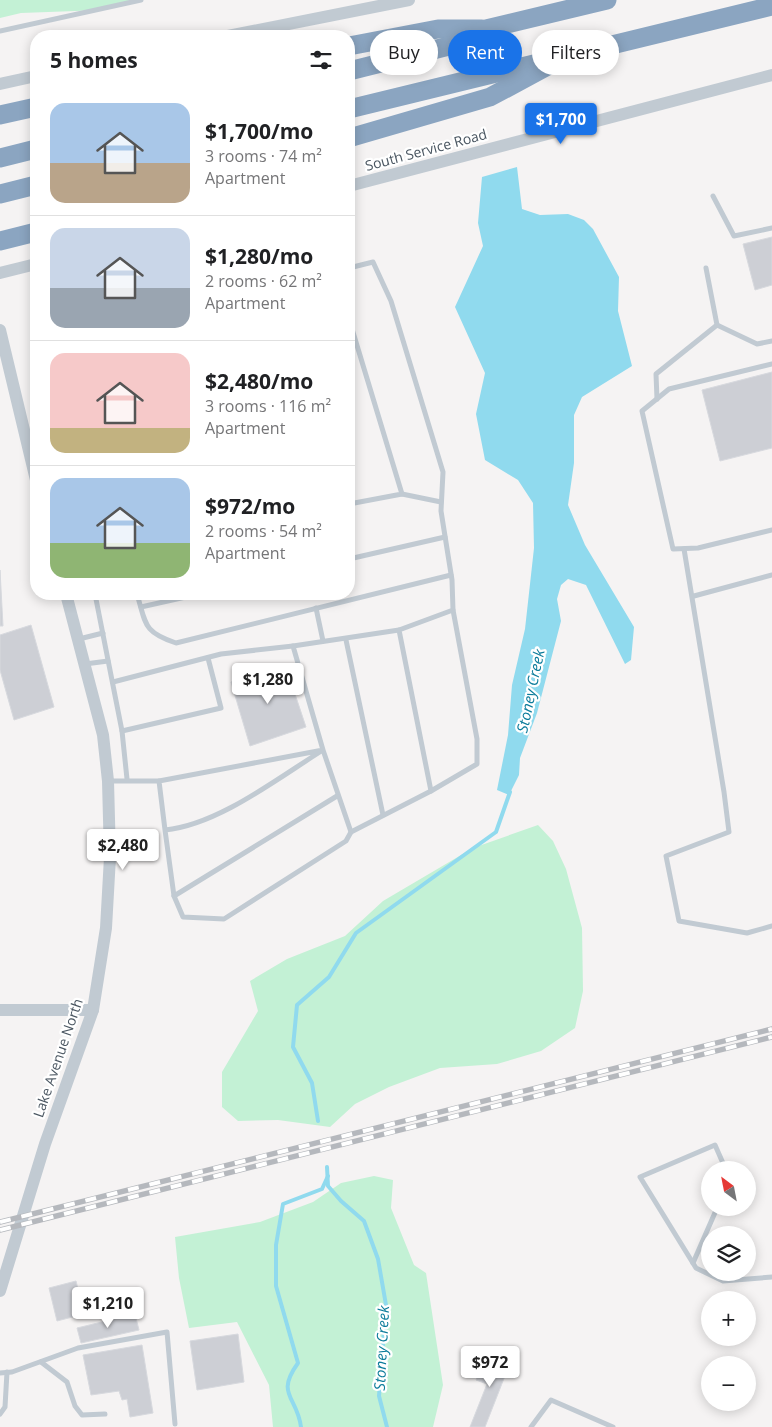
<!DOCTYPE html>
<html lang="en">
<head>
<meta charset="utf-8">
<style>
	body { margin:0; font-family:"Open Sans",sans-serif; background:#f2f2f2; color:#202124; height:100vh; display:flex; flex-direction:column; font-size:19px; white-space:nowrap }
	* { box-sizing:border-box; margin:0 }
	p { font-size:16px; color:#757577 }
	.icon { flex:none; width:28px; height:28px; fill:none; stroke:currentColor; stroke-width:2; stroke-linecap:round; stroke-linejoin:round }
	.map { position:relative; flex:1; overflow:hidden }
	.panel { position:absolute; left:30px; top:30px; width:325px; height:570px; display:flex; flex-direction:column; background:#fff; border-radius:20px; box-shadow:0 2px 12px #0003 }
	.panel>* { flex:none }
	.top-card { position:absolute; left:370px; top:30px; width:326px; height:45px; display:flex; gap:10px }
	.needle { width:32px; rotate:328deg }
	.controls { position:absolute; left:701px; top:1161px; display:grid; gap:10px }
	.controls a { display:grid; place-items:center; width:55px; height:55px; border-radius:50%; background:#fff; box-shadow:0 2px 12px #0003; font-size:25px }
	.price { position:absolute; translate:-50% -42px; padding:0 11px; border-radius:5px; background:#fff; color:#222; font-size:16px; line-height:32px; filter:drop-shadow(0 1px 2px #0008) }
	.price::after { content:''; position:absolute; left:50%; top:30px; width:15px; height:11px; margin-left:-8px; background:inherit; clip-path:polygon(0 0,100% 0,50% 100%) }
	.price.current { background:#1a73e8; color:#fff }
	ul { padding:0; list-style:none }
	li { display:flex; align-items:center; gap:15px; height:125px; padding:0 20px }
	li+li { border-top:1px solid #e0e0e0 }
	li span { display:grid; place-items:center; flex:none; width:140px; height:100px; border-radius:15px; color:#555 }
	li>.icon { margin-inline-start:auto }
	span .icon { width:60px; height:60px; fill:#fffc; stroke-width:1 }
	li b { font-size:21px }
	h2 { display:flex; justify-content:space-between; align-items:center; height:60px; padding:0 20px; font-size:21px }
	.tag { padding:0 18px; border-radius:22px; background:#fff; box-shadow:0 2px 12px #0003; font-size:18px; line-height:45px }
	.tag.current { background:#1a73e8; color:#fff }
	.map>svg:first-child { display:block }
</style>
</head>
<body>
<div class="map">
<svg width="772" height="1427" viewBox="0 0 772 1427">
	<rect width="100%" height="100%" fill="#f5f3f3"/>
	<g fill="#c3f1d5">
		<polygon points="0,0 143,0 103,10 21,13 0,18"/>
		<polygon points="538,825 553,841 566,869 582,928 583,991 575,1028 541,1051 497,1064 440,1068 389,1087 355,1104 330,1127 278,1120 238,1121 222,1107 222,1072 258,1011 250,981 287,959 345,936 383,901 473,848"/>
		<polygon points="374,1176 393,1180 391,1208 414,1265 426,1273 443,1385 433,1427 273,1427 269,1385 237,1322 189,1328 179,1278 175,1237 260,1222 313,1202 341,1183"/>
	</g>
	<polygon fill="#90daee" points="517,167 522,209 540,215 568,214 584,220 593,229 619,277 618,311 632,366 582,397 574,415 574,463 568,505 585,545 634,627 631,660 625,664 586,585 568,579 561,585 557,599 561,621 537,713 520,758 519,775 509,795 497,790 508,735 512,685 525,629 534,548 533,503 518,480 485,460 476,414 485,373 455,307 483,246 478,223 482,177"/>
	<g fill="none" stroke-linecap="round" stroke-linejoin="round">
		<g stroke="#90daee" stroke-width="4">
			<polyline points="318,1121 312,1083 293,1047 297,1005 329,977 356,933 496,832 510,792"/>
			<polyline points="327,1167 328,1186 341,1201 364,1221 378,1259 386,1305 379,1396 387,1427"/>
			<path d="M301,1427C297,1396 275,1395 298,1363L276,1286V1245L283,1204L322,1189L328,1176"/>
		</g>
	</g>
	<g fill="#cdcfd5" stroke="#d7d9de">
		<polygon points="772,237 772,285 755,290 743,244"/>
		<polygon points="36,304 36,323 31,306"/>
		<polygon points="772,372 772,448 720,461 702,390"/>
		<polygon points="0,570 3,626 0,626"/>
		<polygon points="31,625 54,707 14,720 0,670 0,635"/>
		<polygon points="285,664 306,727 250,746 231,682"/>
		<polygon points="76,1281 84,1314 57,1321 49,1288"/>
		<polygon points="135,1314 139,1330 81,1343 77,1328"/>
		<polygon points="238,1334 244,1382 197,1390 190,1341"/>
		<polygon points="142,1345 153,1413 130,1417 127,1399 122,1400 119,1391 91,1395 83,1355"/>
		<polygon points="487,1354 510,1363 485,1427 470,1427 487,1384 476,1380"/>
	</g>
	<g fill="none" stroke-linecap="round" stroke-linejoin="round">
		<g stroke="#c1cad2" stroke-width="5">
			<polyline points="0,31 141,0"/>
			<polyline points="713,196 734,236 772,228"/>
			<polyline points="349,268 373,262 391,301 443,472 441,511 452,580 453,610 399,630 431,791 351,832"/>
			<polyline points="349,319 402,494 349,504"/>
			<polyline points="717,325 757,344 772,341"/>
			<polyline points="772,364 669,389 642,411 673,549 698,548 772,530"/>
			<polyline points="657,399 656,374 717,325 706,268"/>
			<polyline points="402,494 441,502"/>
			<polyline points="684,549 724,792 729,832 666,856 679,921 747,933 772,926"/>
			<polyline points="349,559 445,537"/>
			<polyline points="95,594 122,731 127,779"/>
			<path d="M137,594C146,624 143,632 176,643L451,575"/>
			<polyline points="694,596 772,575"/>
			<polyline points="141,607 199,594"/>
			<polyline points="316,608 323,641"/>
			<polyline points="79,639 103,633"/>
			<polyline points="346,640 383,815"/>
			<polyline points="293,646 399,630"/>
			<polyline points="85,664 108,661"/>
			<path d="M113,682L221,654L293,646L323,750C278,778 218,825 165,830L159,781L323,750L351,832L346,841L224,919L183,917L174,896L165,830"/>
			<polyline points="122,731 221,708 208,658"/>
			<polyline points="109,781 159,781"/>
			<polyline points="431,791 477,764 477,739 453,610"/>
			<polyline points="174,896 337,796"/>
			<polyline points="726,1170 715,1145 640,1177 696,1268 723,1281 772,1277"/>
			<polyline points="693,1263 717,1208"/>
			<polyline points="41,1362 67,1382 75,1406 82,1415 105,1414"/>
			<polyline points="0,1373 12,1372 78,1348 167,1332 175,1424"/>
			<polyline points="0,1414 5,1407 7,1372"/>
			<polyline points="531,1427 551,1400 613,1427"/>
		</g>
		<g stroke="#c1cad2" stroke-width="12">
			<polyline points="228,36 409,0"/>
			<polyline points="0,84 36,76"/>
			<polyline points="349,186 772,75"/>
			<polyline points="0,273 36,264"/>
			<polyline points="0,330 36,480"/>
			<polyline points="0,1010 93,1010"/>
			<polyline points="0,1291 45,1144 93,1010 106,928 110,857 108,781 103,735 66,594"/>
		</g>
		<g stroke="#8ba5c1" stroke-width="19">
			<polyline points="349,46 438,29 482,29"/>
			<polyline points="349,71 453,45 486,29 607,0"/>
			<polyline points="349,109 772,6"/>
			<polyline points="0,115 36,107"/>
			<polyline points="349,138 490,97 546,67"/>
			<polyline points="0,158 36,149"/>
			<polyline points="0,194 36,185"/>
			<polyline points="0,241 36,232"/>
		</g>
		<g stroke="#b5b8bd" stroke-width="5.5">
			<g id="rail">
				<polyline points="0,1222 772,1029"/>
				<polyline points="0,1230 772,1037"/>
			</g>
		</g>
		<use href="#rail" stroke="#fff" stroke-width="4" stroke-dasharray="11" stroke-linecap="butt"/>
	</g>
	<g text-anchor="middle" stroke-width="4.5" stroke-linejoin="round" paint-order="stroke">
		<g font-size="14" fill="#4a5661" stroke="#fff">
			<text transform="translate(426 150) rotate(-15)" y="5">South Service Road</text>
			<text transform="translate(58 1058) rotate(-71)" y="5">Lake Avenue North</text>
		</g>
		<g font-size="15" font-style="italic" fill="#0c7c9b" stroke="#fff">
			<text transform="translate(531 691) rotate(-78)" y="5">Stoney Creek</text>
			<text transform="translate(382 1348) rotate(-87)" y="5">Stoney Creek</text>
		</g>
	</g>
</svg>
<div class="controls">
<a><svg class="needle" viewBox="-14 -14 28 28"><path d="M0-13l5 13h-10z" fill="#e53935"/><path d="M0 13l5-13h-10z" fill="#757577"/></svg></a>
<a><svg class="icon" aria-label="layers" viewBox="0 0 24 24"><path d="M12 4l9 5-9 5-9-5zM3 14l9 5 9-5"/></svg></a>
<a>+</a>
<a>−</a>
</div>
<b class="price current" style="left:561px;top:145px">$1,700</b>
<b class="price" style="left:268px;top:705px">$1,280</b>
<b class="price" style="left:123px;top:871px">$2,480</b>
<b class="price" style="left:108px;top:1329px">$1,210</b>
<b class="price" style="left:490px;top:1388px">$972</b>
<div class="top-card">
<a class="tag">Buy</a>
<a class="tag current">Rent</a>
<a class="tag">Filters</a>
</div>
<section class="panel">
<h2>5 homes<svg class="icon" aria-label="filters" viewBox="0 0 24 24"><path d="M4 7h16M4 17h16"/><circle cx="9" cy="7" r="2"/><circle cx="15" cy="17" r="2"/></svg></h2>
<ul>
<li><span style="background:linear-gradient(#a9c7e8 60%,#b9a48a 0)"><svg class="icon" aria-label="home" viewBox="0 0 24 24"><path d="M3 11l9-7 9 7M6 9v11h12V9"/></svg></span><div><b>$1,700/mo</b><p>3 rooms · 74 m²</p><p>Apartment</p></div></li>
<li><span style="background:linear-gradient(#c9d6e8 60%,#9aa5b1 0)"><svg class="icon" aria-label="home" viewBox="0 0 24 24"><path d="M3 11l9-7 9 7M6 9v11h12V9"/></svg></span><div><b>$1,280/mo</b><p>2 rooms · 62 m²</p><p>Apartment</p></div></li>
<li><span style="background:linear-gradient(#f6c9c9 75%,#c2b280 0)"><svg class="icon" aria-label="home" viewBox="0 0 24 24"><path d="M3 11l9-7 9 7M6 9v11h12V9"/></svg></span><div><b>$2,480/mo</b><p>3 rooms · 116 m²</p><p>Apartment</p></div></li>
<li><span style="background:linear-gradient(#a9c7e8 65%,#8fb573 0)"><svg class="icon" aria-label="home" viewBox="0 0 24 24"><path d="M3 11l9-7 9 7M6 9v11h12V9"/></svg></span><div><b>$972/mo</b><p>2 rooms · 54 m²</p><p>Apartment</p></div></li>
</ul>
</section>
</div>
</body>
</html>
